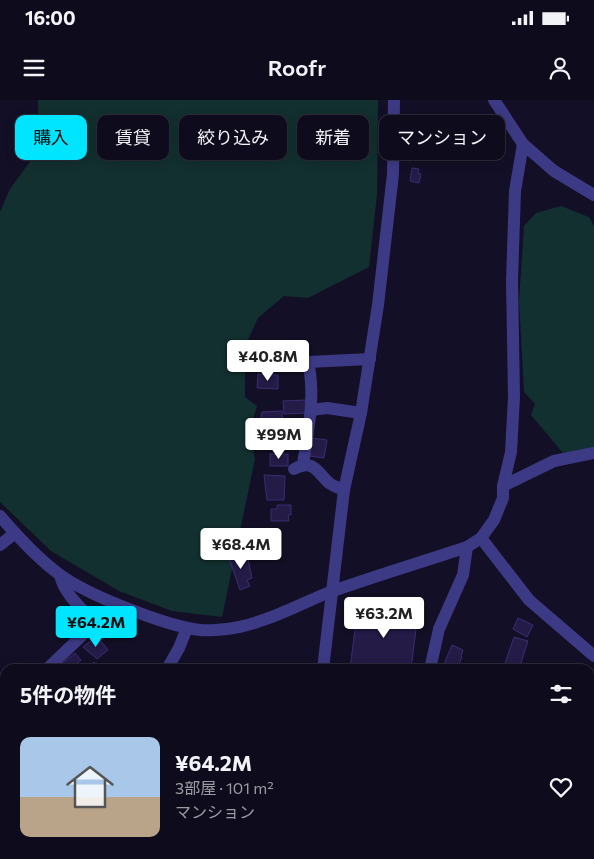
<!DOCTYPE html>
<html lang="ja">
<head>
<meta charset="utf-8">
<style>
	body { margin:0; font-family:Commissioner,"Noto Sans JP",sans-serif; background:#171425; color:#f1f3f6; height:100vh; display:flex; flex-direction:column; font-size:19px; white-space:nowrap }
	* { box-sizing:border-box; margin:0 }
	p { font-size:16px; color:#9b9ba3 }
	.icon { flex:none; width:28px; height:28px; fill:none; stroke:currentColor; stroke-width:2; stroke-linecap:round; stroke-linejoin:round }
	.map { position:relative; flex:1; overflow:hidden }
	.side { position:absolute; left:0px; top:564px; width:595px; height:196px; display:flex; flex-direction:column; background:#0e0b1c; border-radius:15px 15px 0 0; box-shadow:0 2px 12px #0003,0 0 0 1px #2e2b3b }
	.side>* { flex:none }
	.guide { position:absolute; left:15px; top:15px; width:565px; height:45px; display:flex; gap:10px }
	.price { position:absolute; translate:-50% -42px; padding:0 11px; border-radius:5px; background:#fff; color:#222; font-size:16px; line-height:32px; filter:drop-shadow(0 1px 2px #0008) }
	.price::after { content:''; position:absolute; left:50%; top:30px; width:15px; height:11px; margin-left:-8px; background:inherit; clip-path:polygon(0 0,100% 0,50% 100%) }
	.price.selected { background:#00e5ff; color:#111 }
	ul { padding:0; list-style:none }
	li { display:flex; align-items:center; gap:15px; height:125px; padding:0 20px }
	li span { display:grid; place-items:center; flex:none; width:140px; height:100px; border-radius:10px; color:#555 }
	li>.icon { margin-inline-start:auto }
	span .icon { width:60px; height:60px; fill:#fffc; stroke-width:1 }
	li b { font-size:21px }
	h2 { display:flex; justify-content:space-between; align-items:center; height:60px; padding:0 20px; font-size:21px }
	.tag { padding:0 18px; border-radius:10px; background:#0e0b1c; box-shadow:0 2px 12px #0003,0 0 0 1px #2e2b3b; font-size:18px; line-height:45px }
	.tag.selected { background:#00e5ff; color:#111 }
	.status { display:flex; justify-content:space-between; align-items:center; height:35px; padding:0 25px; background:#0e0b1c; direction:ltr }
	.status svg { height:14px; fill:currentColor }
	header { display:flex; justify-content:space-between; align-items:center; height:65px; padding:0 20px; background:#0e0b1c; font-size:22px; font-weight:600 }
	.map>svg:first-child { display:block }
</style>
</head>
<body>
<div class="status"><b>16:00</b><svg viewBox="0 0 49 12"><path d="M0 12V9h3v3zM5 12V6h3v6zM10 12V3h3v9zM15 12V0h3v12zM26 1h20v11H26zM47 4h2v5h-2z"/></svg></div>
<header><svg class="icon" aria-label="menu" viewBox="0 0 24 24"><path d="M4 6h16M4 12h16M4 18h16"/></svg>Roofr<svg class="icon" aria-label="person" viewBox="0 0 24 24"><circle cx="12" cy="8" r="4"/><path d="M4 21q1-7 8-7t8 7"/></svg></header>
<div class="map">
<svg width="594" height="759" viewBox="0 0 594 759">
	<rect width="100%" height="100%" fill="#130f26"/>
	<g fill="#12302f">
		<polygon points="38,0 378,0 377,95 369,167 308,198 284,196 258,218 245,246 245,297 257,306 250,330 255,359 222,517 172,511 119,491 51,451 0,402 0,112 10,89 39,49"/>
		<polygon points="561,106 589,117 594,126 594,348 563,353 531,315 535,304 524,292 519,201 524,126 536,113"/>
		<polygon points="0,653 5,655 5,755 42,755 47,759 0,759"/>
	</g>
	<g fill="#241b47" stroke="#3b2d73">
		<polygon points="419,34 427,35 425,51 415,50"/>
		<polygon points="412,68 419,69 418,73 421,74 419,83 410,81"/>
		<polygon points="254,243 273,243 273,271 251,271 251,251 254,251"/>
		<polygon points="258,274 278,275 278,289 257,288"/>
		<polygon points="306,300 306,313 284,314 283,301"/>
		<polygon points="282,311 283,333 279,333 279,348 264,348 263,327 259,327 262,312"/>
		<polygon points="311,338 327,340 324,358 309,356"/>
		<rect x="270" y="354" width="18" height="12"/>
		<polygon points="264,375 285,376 284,400 267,400"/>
		<polygon points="277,405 291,405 291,415 288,415 289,421 271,421 271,409 277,409"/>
		<polygon points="246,433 256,436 257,443 247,444"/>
		<polygon points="243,453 246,460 248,459 252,478 247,480 250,486 240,490 229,458"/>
		<polygon points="358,505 418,513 411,569 350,569"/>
		<polygon points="518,518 533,525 527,537 513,529"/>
		<polygon points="97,536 108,550 97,559 83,547"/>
		<polygon points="514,537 528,541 519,569 503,569"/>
		<polygon points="452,545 463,550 461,556 462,557 457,569 442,569"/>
		<polygon points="75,553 81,560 70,569 63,569 60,565"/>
		<polygon points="94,562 99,567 101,565 105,569 86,569"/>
		<polygon points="196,566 197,568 204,566 210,569 191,569"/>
		<polygon points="137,755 153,755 146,759 139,759"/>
	</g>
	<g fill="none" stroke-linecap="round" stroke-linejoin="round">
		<g stroke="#2fb8b0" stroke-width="2.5" stroke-dasharray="2.5 4" stroke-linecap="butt">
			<polyline points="372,757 375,759"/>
			<polyline points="425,759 428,755"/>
		</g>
		<g stroke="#3d3a85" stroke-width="12">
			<polyline points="494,0 523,44 554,71 594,95"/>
			<path d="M286,254L300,261L308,262C316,296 308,330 303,364"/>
			<polyline points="308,262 370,259"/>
			<polyline points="311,310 327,308 361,313"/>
			<path d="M294,369C314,359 316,371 329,383C333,386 339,388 344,390"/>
			<polyline points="503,386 554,361 594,353"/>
			<path d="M0,416C18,437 37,458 59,474C87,495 166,526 200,530C208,531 218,530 227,529C262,525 297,505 330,492C375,476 422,462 467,447L481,438L494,420L503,398V386L511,352L514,297L512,180L515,91L523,44"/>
			<polyline points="481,438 529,500 594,556"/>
			<polyline points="0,445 15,433"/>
			<path d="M47,569L95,523C82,509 64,494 60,475"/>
			<polyline points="167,569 179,548 187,528"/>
			<polyline points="323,569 344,390 361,313 378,205 393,74 394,0"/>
			<polyline points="430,569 439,529 463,475 467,447"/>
			<polyline points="0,592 5,590"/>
			<polyline points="0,616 5,628"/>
			<polyline points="505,755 509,759"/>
			<polyline points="85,759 86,755"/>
			<polyline points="274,759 276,755"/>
		</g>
	</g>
</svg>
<b class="price" style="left:268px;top:282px">¥40.8M</b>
<b class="price" style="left:279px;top:360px">¥99M</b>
<b class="price" style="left:241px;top:470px">¥68.4M</b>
<b class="price" style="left:384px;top:539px">¥63.2M</b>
<b class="price selected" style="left:96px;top:548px">¥64.2M</b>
<div class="guide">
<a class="tag selected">購入</a>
<a class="tag">賃貸</a>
<a class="tag">絞り込み</a>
<a class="tag">新着</a>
<a class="tag">マンション</a>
</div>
<section class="side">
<h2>5件の物件<svg class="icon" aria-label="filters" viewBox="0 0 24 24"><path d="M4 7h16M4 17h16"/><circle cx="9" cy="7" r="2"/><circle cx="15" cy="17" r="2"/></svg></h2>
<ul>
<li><span style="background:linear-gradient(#a9c7e8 60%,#b9a48a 0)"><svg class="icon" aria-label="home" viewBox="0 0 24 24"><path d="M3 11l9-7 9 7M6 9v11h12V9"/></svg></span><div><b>¥64.2M</b><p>3部屋 · 101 m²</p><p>マンション</p></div><svg class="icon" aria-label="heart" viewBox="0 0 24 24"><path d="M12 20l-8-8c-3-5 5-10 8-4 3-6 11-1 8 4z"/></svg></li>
</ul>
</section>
</div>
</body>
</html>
